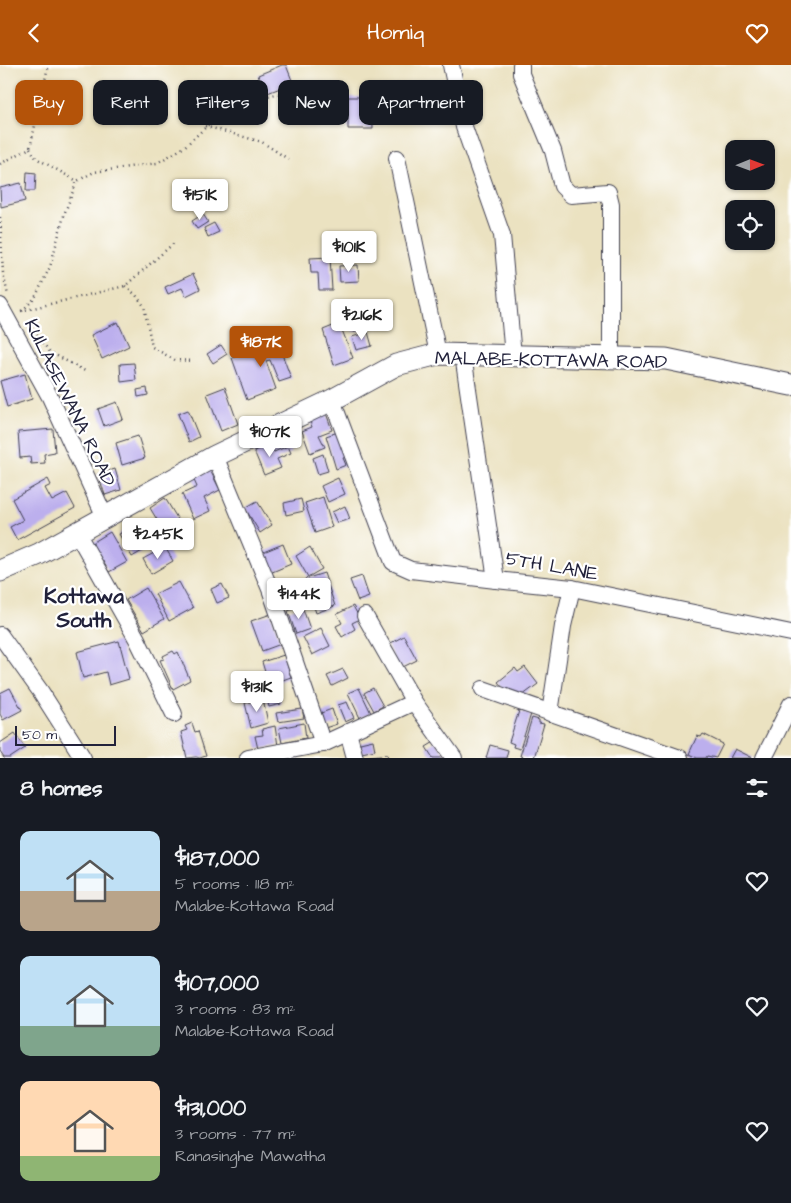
<!DOCTYPE html>
<html lang="en">
<head>
<meta charset="utf-8">
<style>
	body { margin:0; font-family:"Architects Daughter",sans-serif; background:#242831; color:#f1f3f6; height:100vh; display:flex; flex-direction:column; font-size:19px; white-space:nowrap }
	* { box-sizing:border-box; margin:0 }
	p { font-size:16px; color:#9ea1a6 }
	.icon { flex:none; width:28px; height:28px; fill:none; stroke:currentColor; stroke-width:2; stroke-linecap:round; stroke-linejoin:round }
	.map { position:relative; height:693px; overflow:hidden }
	.drawer { display:flex; flex-direction:column; background:#171b24; flex:1 }
	.drawer>* { flex:none }
	.guide { position:absolute; left:15px; top:15px; width:500px; height:45px; display:flex; gap:10px }
	.needle { width:32px; rotate:89deg }
	.tools { position:absolute; left:725px; top:75px; display:grid; gap:10px }
	.tools a { display:grid; place-items:center; width:50px; height:50px; border-radius:10px; background:#171b24; box-shadow:0 1px 4px #0004; font-size:25px }
	.scale { position:absolute; left:15px; bottom:12px; width:101px; box-sizing:border-box; padding-left:5px; border:2px solid #22223b; border-top:0; font-size:14px; line-height:18px; white-space:nowrap; color:#22223b; -webkit-text-stroke:4px #fff; paint-order:stroke }
	.price { position:absolute; translate:-50% -42px; padding:0 11px; border-radius:5px; background:#fff; color:#222; font-size:16px; line-height:32px; filter:drop-shadow(0 1px 2px #0008) }
	.price::after { content:''; position:absolute; left:50%; top:30px; width:15px; height:11px; margin-left:-8px; background:inherit; clip-path:polygon(0 0,100% 0,50% 100%) }
	.price.current { background:#b45309; color:#fff }
	ul { padding:0; list-style:none }
	li { display:flex; align-items:center; gap:15px; height:125px; padding:0 20px }
	li span { display:grid; place-items:center; flex:none; width:140px; height:100px; border-radius:10px; color:#555 }
	li>.icon { margin-inline-start:auto }
	span .icon { width:60px; height:60px; fill:#fffc; stroke-width:1 }
	li b { font-size:21px }
	h2 { display:flex; justify-content:space-between; align-items:center; height:60px; padding:0 20px; font-size:21px }
	.chip { padding:0 18px; border-radius:10px; background:#171b24; box-shadow:0 1px 4px #0004; font-size:18px; line-height:45px }
	.chip.current { background:#b45309; color:#fff }
	header { display:flex; justify-content:space-between; align-items:center; height:65px; padding:0 20px; background:#b45309; color:#fff; font-size:22px; font-weight:600 }
	.map>svg:first-child { display:block }
</style>
</head>
<body>
<header><svg class="icon" aria-label="back" viewBox="0 0 24 24"><path d="M15 5l-7 7 7 7"/></svg>Homiq<svg class="icon" aria-label="heart" viewBox="0 0 24 24"><path d="M12 20l-8-8c-3-5 5-10 8-4 3-6 11-1 8 4z"/></svg></header>
<div class="map">
<svg width="791" height="693" viewBox="0 0 791 693">
	<rect width="100%" height="100%" fill="#fff"/>
	<filter id="ink" filterUnits="userSpaceOnUse"><feTurbulence type="fractalNoise" baseFrequency=".02" numOctaves="2"/><feDisplacementMap in="SourceGraphic" scale="10" xChannelSelector="R" yChannelSelector="G"/><feConvolveMatrix kernelMatrix="1 2 1 2 8 2 1 2 1" color-interpolation-filters="sRGB"/></filter>
	<filter id="wash" filterUnits="userSpaceOnUse"><feTurbulence type="fractalNoise" baseFrequency=".0096" numOctaves="4" result="noise"/><feDisplacementMap in="SourceGraphic" scale="20" xChannelSelector="R" yChannelSelector="G"/><feGaussianBlur stdDeviation="1.12" result="paint"/><feColorMatrix in="noise" values="0 0 0 0 0 0 0 0 0 0 0 0 0 0 0 0 0 1.4 0 .05"/><feComposite in="paint" operator="in"/></filter>
	<g filter="url(#wash)">
		<rect width="100%" height="100%" fill="#ebe2c1"/>
		<g id="blocks">
			<g fill="#bcafed">
				<polygon points="282,0 286,0 293,18 265,29 258,10"/>
				<polygon points="348,32 372,32 373,64 348,64"/>
				<polygon points="27,107 36,108 35,126 26,126"/>
				<polygon points="21,118 25,136 1,142 0,123"/>
				<polygon points="203,149 208,157 197,164 192,156"/>
				<polygon points="214,158 219,167 208,172 204,163"/>
				<polygon points="331,168 347,168 348,181 331,182"/>
				<polygon points="330,192 332,225 319,225 318,208 311,208 310,193"/>
				<polygon points="358,200 359,216 340,217 339,201"/>
				<polygon points="193,209 200,224 186,231 182,223 168,229 165,222"/>
				<polygon points="366,252 369,263 354,267 351,257"/>
				<polygon points="118,257 129,281 102,294 91,270"/>
				<polygon points="333,261 336,267 342,265 353,293 334,300 323,265"/>
				<polygon points="368,267 372,281 356,285 352,272"/>
				<polygon points="274,268 291,313 279,317 270,295 266,296 276,324 247,335 232,293 261,282 263,286 267,284 262,273"/>
				<polygon points="221,280 227,289 213,298 207,289"/>
				<polygon points="134,298 136,315 121,317 120,299"/>
				<polygon points="25,309 32,334 7,342 0,316"/>
				<polygon points="225,322 238,359 221,366 207,329"/>
				<polygon points="147,323 148,330 138,332 137,325"/>
				<polygon points="117,337 123,354 104,361 98,344"/>
				<polygon points="188,345 199,372 189,377 178,349"/>
				<polygon points="326,348 332,365 319,370 325,382 310,388 302,366 312,362 309,354"/>
				<polygon points="53,364 55,387 44,389 45,398 31,399 30,392 20,393 18,367"/>
				<polygon points="341,366 349,391 343,393 346,400 336,404 326,371"/>
				<polygon points="138,371 145,393 122,400 116,378"/>
				<polygon points="271,379 274,387 288,381 291,388 277,394 281,403 264,410 254,386"/>
				<polygon points="323,389 328,406 318,409 313,393"/>
				<polygon points="115,404 121,425 105,430 98,409"/>
				<polygon points="210,405 220,425 204,433 210,446 193,454 182,429 197,422 193,413"/>
				<polygon points="338,413 345,429 328,437 321,421"/>
				<polygon points="48,414 51,420 45,423 52,436 67,428 75,443 17,475 10,462 23,455 12,434"/>
				<polygon points="323,432 332,462 315,468 305,438"/>
				<polygon points="165,433 180,458 165,468 150,443"/>
				<polygon points="301,434 304,446 286,450 284,438"/>
				<polygon points="257,436 272,460 260,468 245,443"/>
				<polygon points="345,441 350,454 337,458 332,447"/>
				<polygon points="147,454 159,476 132,492 119,469"/>
				<polygon points="110,467 127,497 109,507 92,478"/>
				<polygon points="283,479 291,499 270,508 261,488"/>
				<polygon points="165,482 173,496 151,509 143,494"/>
				<polygon points="310,482 322,504 308,512 296,491"/>
				<polygon points="324,508 335,541 316,548 305,514"/>
				<polygon points="362,511 369,532 358,536 350,515"/>
				<polygon points="179,517 193,543 169,556 155,529"/>
				<polygon points="222,519 229,533 217,538 211,524"/>
				<polygon points="146,523 164,554 144,566 126,535"/>
				<polygon points="302,541 310,564 296,569 288,546"/>
				<polygon points="353,541 360,554 352,558 355,564 342,572 336,561 342,558 337,549"/>
				<polygon points="271,549 281,579 262,586 251,556"/>
				<polygon points="321,563 330,581 312,590 303,572"/>
				<polygon points="404,571 417,595 399,604 387,580"/>
				<polygon points="119,576 129,614 109,620 106,607 83,613 77,587"/>
				<polygon points="173,586 175,589 178,587 190,615 173,624 160,595 164,594 163,591"/>
				<polygon points="284,590 291,612 269,620 262,597"/>
				<polygon points="525,602 538,619 519,633 507,628 498,617 515,603 518,607"/>
				<polygon points="343,604 348,613 332,621 327,611"/>
				<polygon points="10,623 22,645 3,655 0,649 0,628"/>
				<polygon points="278,623 281,639 269,642 265,625"/>
				<polygon points="359,623 371,648 360,653 348,628"/>
				<polygon points="373,623 383,641 374,646 364,628"/>
				<polygon points="263,634 268,658 251,663 245,638"/>
				<polygon points="347,637 354,653 345,657 338,640"/>
				<polygon points="302,644 304,653 278,657 276,648"/>
				<polygon points="332,644 337,659 325,663 321,648"/>
				<polygon points="519,646 531,649 520,684 513,682 514,679 509,677"/>
				<polygon points="532,653 539,655 539,658 544,659 534,693 526,693 520,691"/>
				<polygon points="192,658 195,667 198,666 206,691 200,693 196,692 187,693 181,667 187,665 185,661"/>
				<polygon points="304,658 306,673 282,678 279,663"/>
				<polygon points="275,661 278,681 258,684 255,671 263,670 262,664"/>
				<polygon points="15,668 25,683 10,693 4,693 0,687 0,678"/>
				<polygon points="703,669 723,679 716,693 707,691 706,693 697,693 689,689 697,671 701,672"/>
				<polygon points="373,675 375,685 362,688 360,678"/>
				<polygon points="436,676 447,693 433,693 426,682"/>
				<polygon points="490,680 508,685 506,693 486,693"/>
				<polygon points="735,684 753,693 730,693"/>
				<polygon points="387,689 388,693 364,693 364,692"/>
			</g>
		</g>
	</g>
	<g filter="url(#ink)">
		<use href="#blocks" fill-opacity="0" stroke="#403f4f" stroke-width="1"/>
		<g fill="none" stroke-linecap="round" stroke-linejoin="round">
			<g stroke="#403f4f" stroke-width="18">
				<g id="minor">
					<polyline points="451,0 464,62 502,170 513,291"/>
					<polyline points="521,0 521,9 553,86 562,121 571,130 608,127 611,139 611,293"/>
					<polyline points="397,93 438,289"/>
					<polyline points="0,241 50,332 105,452"/>
					<polyline points="463,290 496,515 572,523 791,568"/>
					<polyline points="332,335 393,497 411,505 496,515"/>
					<polyline points="215,391 270,524 323,679"/>
					<polyline points="77,468 137,574 174,649"/>
					<polyline points="365,551 414,637"/>
					<polyline points="0,570 41,627 83,693"/>
					<polyline points="483,624 680,693"/>
					<polyline points="550,648 563,561 572,523"/>
					<polyline points="348,667 355,693"/>
					<polyline points="248,693 323,679 414,637 454,693"/>
					<polyline points="764,693 791,639"/>
				</g>
			</g>
			<g stroke="#403f4f" stroke-width="23">
				<polyline id="major" points="0,506 39,489 215,391 332,335 396,300 438,289 666,294 791,320"/>
			</g>
			<g stroke="#403f4f" stroke-width="2.5" stroke-dasharray="1 4" stroke-linecap="butt">
				<polyline points="205,61 262,77 288,94"/>
				<polyline points="30,83 36,93 77,116 94,107 157,98 183,83 230,40 293,25"/>
				<polyline points="0,99 30,83 47,6 50,0"/>
				<polyline points="0,152 3,208 8,230"/>
				<polyline points="125,221 136,230 144,241 152,282 175,295 193,296"/>
				<polyline points="21,246 125,221 174,178"/>
				<polyline points="22,246 35,233 50,202 65,147 77,116"/>
				<polyline points="30,262 50,287 85,306"/>
			</g>
			<use href="#minor" stroke="#fff" stroke-width="16"/>
			<use href="#major" stroke="#fff" stroke-width="21"/>
		</g>
	</g>
	<g text-anchor="middle" stroke-width="4.5" stroke-linejoin="round" paint-order="stroke">
		<g font-size="19" fill="#22223b" stroke="#fff">
			<text transform="translate(551 294) rotate(1)" y="7">MALABE-KOTTAWA ROAD</text>
			<text transform="translate(71 337) rotate(64)" y="7">KULASEWANA ROAD</text>
			<text transform="translate(552 500) rotate(10)" y="7">5TH LANE</text>
		</g>
		<g font-size="21" font-weight="bold" fill="#22223b" stroke="#fff">
			<text x="84" y="538">Kottawa<tspan x="84" dy="24">South</tspan></text>
		</g>
	</g>
</svg>
<div class="tools">
<a><svg class="needle" viewBox="-14 -14 28 28"><path d="M0-13l5 13h-10z" fill="#e53935"/><path d="M0 13l5-13h-10z" fill="#9ea1a6"/></svg></a>
<a><svg class="icon" aria-label="locate" viewBox="0 0 24 24"><circle cx="12" cy="12" r="6"/><path d="M12 2v4M12 18v4M2 12h4M18 12h4"/></svg></a>
</div>
<div class="scale">50 m</div>
<b class="price" style="left:200px;top:156px">$151K</b>
<b class="price" style="left:349px;top:208px">$101K</b>
<b class="price" style="left:362px;top:276px">$216K</b>
<b class="price current" style="left:261px;top:303px">$187K</b>
<b class="price" style="left:270px;top:393px">$107K</b>
<b class="price" style="left:158px;top:495px">$245K</b>
<b class="price" style="left:299px;top:555px">$144K</b>
<b class="price" style="left:257px;top:648px">$131K</b>
<div class="guide">
<a class="chip current">Buy</a>
<a class="chip">Rent</a>
<a class="chip">Filters</a>
<a class="chip">New</a>
<a class="chip">Apartment</a>
</div>
</div>
<section class="drawer">
<h2>8 homes<svg class="icon" aria-label="filters" viewBox="0 0 24 24"><path d="M4 7h16M4 17h16"/><circle cx="9" cy="7" r="2"/><circle cx="15" cy="17" r="2"/></svg></h2>
<ul>
<li><span style="background:linear-gradient(#bfe0f5 60%,#b9a48a 0)"><svg class="icon" aria-label="home" viewBox="0 0 24 24"><path d="M3 11l9-7 9 7M6 9v11h12V9"/></svg></span><div><b>$187,000</b><p>5 rooms · 118 m²</p><p>Malabe-Kottawa Road</p></div><svg class="icon" aria-label="heart" viewBox="0 0 24 24"><path d="M12 20l-8-8c-3-5 5-10 8-4 3-6 11-1 8 4z"/></svg></li>
<li><span style="background:linear-gradient(#bfe0f5 70%,#7fa58c 0)"><svg class="icon" aria-label="home" viewBox="0 0 24 24"><path d="M3 11l9-7 9 7M6 9v11h12V9"/></svg></span><div><b>$107,000</b><p>3 rooms · 83 m²</p><p>Malabe-Kottawa Road</p></div><svg class="icon" aria-label="heart" viewBox="0 0 24 24"><path d="M12 20l-8-8c-3-5 5-10 8-4 3-6 11-1 8 4z"/></svg></li>
<li><span style="background:linear-gradient(#ffd9b3 75%,#8fb573 0)"><svg class="icon" aria-label="home" viewBox="0 0 24 24"><path d="M3 11l9-7 9 7M6 9v11h12V9"/></svg></span><div><b>$131,000</b><p>3 rooms · 77 m²</p><p>Ranasinghe Mawatha</p></div><svg class="icon" aria-label="heart" viewBox="0 0 24 24"><path d="M12 20l-8-8c-3-5 5-10 8-4 3-6 11-1 8 4z"/></svg></li>
</ul>
</section>
</body>
</html>
